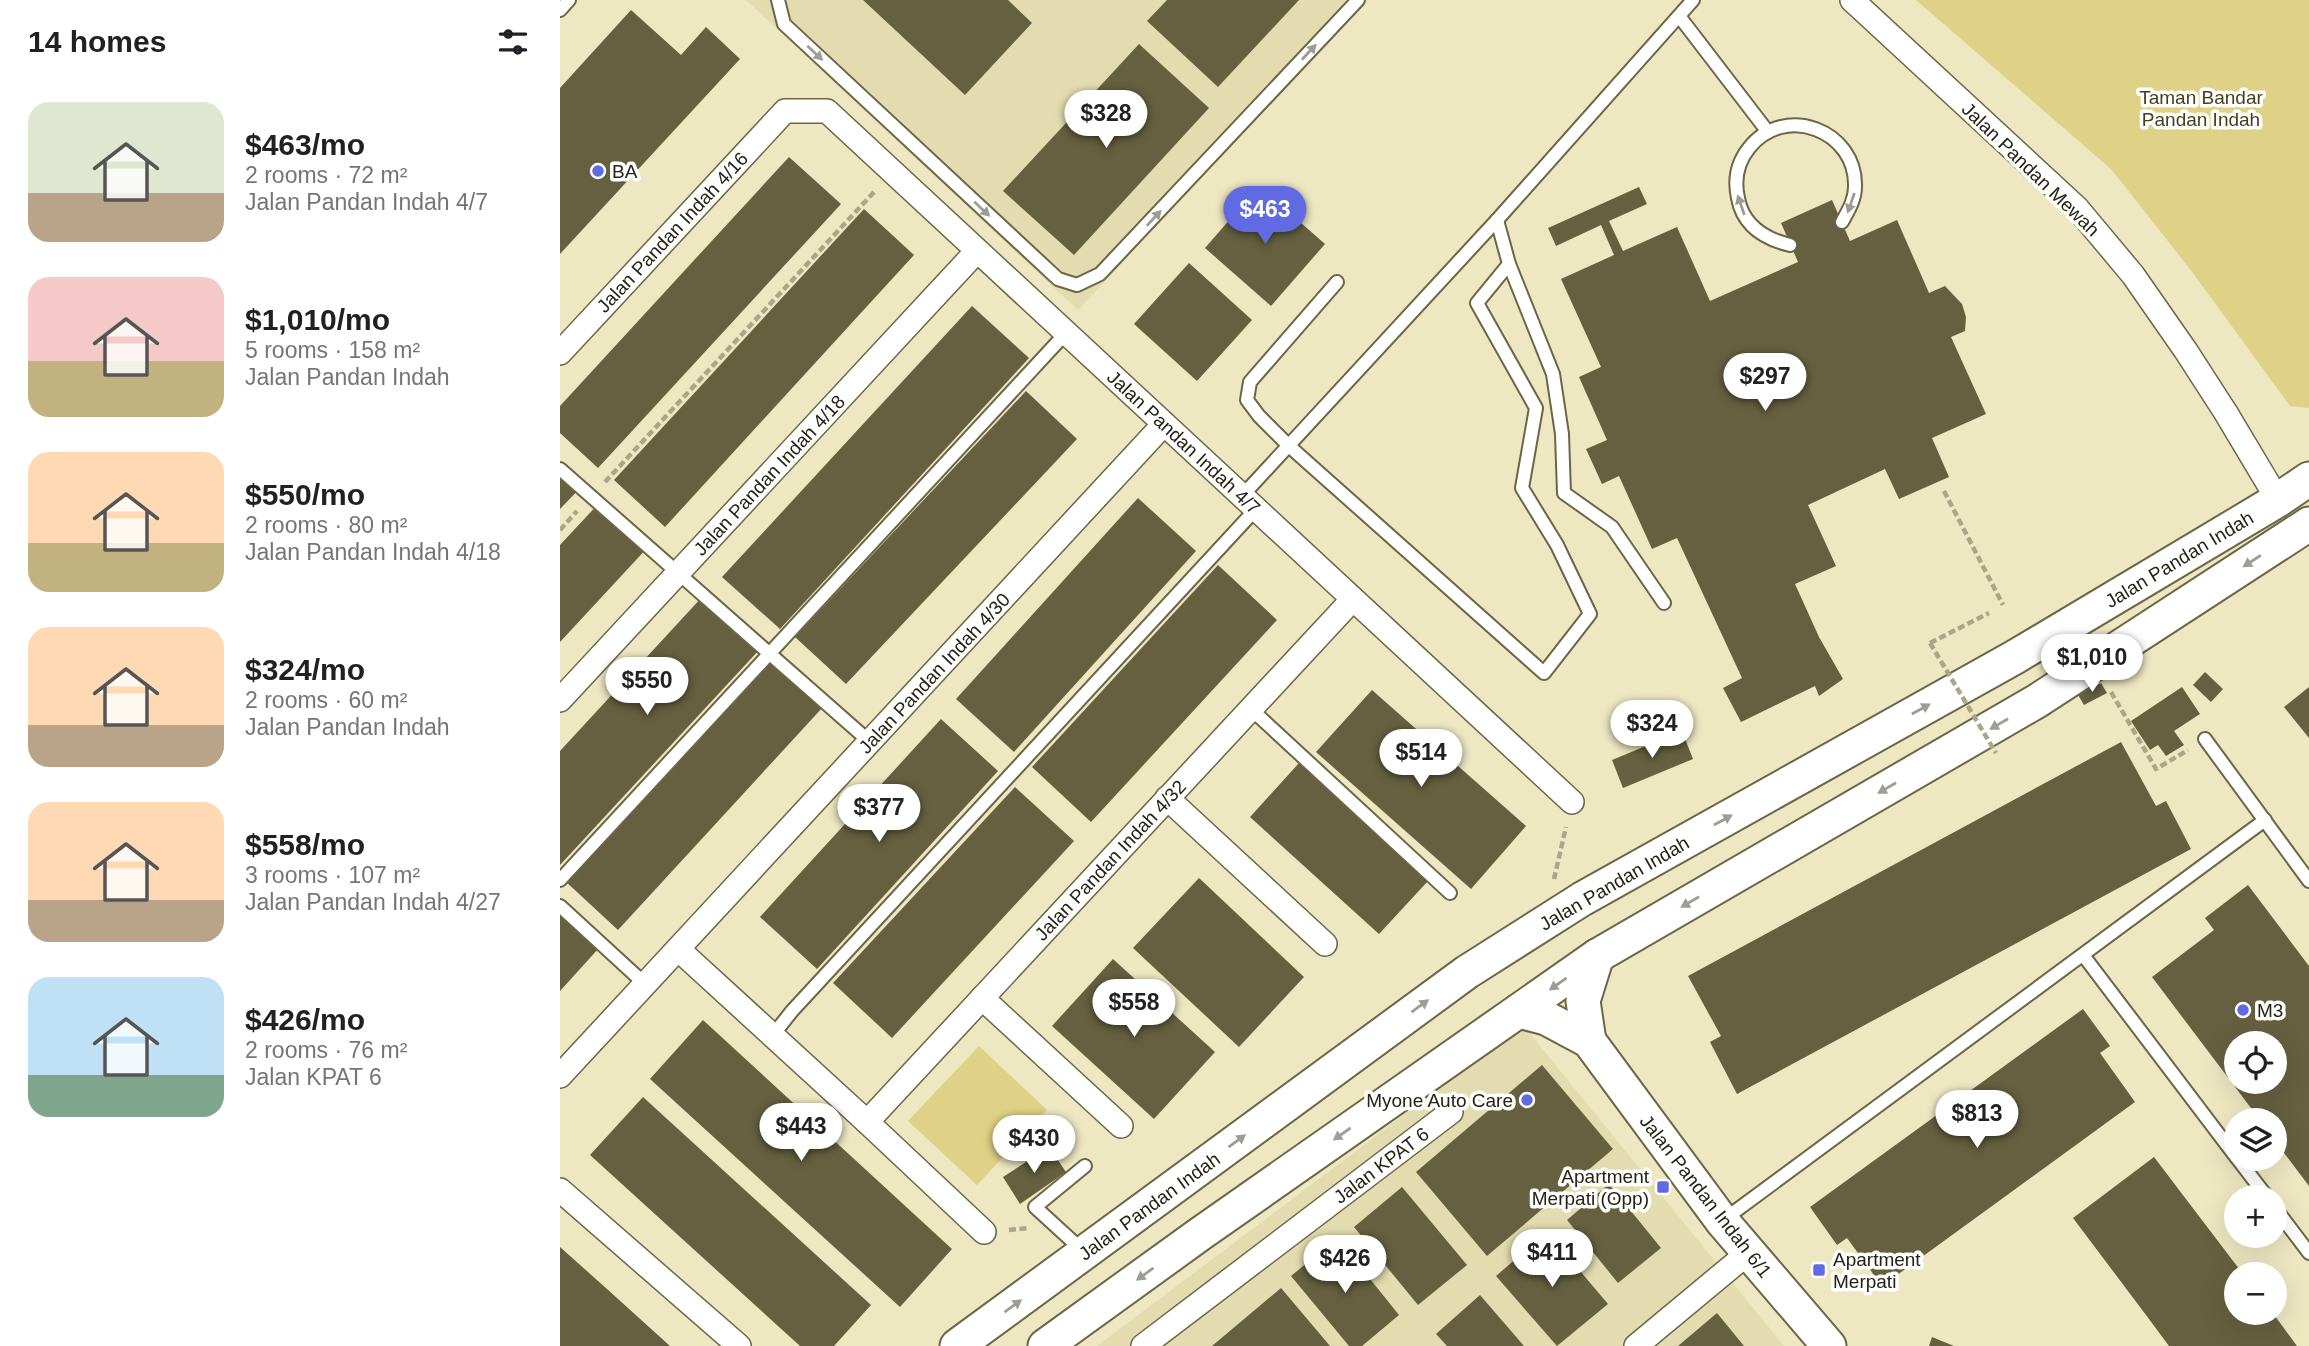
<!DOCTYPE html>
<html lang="en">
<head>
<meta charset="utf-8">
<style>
	body { margin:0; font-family:Helvetica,sans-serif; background:#f2f2f2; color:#202124; height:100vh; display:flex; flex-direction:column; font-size:26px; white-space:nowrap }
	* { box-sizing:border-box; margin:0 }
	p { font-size:23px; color:#757577 }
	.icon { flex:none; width:38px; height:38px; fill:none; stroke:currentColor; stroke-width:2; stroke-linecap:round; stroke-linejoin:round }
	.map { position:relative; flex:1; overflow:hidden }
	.panel { display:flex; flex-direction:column; background:#fff; width:560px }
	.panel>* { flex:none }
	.buttons { position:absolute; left:1664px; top:1031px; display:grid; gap:14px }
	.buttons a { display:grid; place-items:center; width:63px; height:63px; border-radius:50%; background:#fff; box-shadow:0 7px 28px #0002; font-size:35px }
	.price { position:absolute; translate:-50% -60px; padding:0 16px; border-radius:24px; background:#fff; color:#222; font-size:23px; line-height:46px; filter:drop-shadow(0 2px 4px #0008) }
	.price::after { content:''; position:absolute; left:50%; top:42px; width:21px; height:16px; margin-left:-10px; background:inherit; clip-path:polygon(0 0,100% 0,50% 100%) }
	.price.current { background:#606ae2; color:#fff }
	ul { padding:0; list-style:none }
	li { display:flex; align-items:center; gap:21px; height:175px; padding:0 28px }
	li span { display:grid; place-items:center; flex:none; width:196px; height:140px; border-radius:21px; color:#555 }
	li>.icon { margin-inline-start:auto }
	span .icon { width:84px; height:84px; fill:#fffc; stroke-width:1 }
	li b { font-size:30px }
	h2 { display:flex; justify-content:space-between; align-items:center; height:84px; padding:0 28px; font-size:30px }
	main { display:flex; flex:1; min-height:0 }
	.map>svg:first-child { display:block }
</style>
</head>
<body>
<main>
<section class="panel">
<h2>14 homes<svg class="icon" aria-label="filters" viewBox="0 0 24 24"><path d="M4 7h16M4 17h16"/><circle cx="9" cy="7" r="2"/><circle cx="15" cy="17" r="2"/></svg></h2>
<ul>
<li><span style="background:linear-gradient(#dfe7d0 65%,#b9a48a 0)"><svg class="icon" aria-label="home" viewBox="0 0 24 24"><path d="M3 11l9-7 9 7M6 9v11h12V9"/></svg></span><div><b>$463/mo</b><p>2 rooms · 72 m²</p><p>Jalan Pandan Indah 4/7</p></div></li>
<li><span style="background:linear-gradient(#f6c9c9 60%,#c2b280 0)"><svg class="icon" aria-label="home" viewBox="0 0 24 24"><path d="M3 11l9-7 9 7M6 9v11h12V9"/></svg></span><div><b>$1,010/mo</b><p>5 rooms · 158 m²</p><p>Jalan Pandan Indah</p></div></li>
<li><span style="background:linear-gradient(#ffd9b3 65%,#c2b280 0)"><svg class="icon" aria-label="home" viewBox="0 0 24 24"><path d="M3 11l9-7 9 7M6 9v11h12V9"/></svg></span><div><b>$550/mo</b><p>2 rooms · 80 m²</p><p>Jalan Pandan Indah 4/18</p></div></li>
<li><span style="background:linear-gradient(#ffd9b3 70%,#b9a48a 0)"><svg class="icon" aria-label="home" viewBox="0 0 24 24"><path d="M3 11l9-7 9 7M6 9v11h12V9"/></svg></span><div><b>$324/mo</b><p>2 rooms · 60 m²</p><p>Jalan Pandan Indah</p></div></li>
<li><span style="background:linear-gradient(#ffd9b3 70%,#b9a48a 0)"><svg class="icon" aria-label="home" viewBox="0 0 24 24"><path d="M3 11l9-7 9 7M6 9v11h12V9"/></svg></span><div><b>$558/mo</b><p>3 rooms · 107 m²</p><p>Jalan Pandan Indah 4/27</p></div></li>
<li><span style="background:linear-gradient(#bfe0f5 70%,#7fa58c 0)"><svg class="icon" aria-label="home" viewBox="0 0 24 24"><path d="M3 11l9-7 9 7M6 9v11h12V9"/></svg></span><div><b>$426/mo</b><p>2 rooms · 76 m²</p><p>Jalan KPAT 6</p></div></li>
</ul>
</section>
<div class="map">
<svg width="1749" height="1346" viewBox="0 0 1749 1346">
	<rect width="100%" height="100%" fill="#ede7c2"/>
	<g fill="#e3dcb0">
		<polygon points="186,0 808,0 518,310"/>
		<polygon points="963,1025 1224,1346 537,1346"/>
	</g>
	<g fill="#dfd185">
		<polygon points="1356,0 1749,0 1749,408 1730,406 1633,273 1552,170"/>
		<polygon points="419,1046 487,1110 417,1185 348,1121"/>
	</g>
	<g fill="#65603f" fill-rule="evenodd">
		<polygon points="303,0 448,0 472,23 405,95"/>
		<polygon points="607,0 739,0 658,87 587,21"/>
		<polygon points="71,10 121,55 146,27 180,59 0,254 0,88"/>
		<polygon points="579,44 649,108 514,255 443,191"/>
		<polygon points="229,157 281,204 38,468 0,433 0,406"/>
		<polygon points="699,186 765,244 711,306 645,248"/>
		<polygon points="1079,187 1087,204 1049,221 1063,251 1117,227 1150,301 1238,262 1221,223 1272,200 1290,241 1337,220 1369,293 1385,286 1402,304 1406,317 1405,331 1391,337 1426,414 1372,438 1389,477 1339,499 1325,469 1248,505 1276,566 1235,584 1259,637 1283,679 1259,696 1255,686 1181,722 1163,688 1182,678 1117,538 1092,549 1059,476 1042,484 1026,449 1047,440 1019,377 1041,367 1001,279 1054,255 1041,225 996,246 988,228"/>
		<polygon points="304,209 354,255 105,527 54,480"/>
		<polygon points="629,263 692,320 637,381 574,324"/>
		<polygon points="412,306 469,358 220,629 162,577"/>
		<polygon points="466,391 517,439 286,684 235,637"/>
		<polygon points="0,462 24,484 0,509"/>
		<polygon points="578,498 636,551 454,752 396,699"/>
		<polygon points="41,501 89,546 0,642 0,545"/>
		<polygon points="658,565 717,620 531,822 472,767"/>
		<polygon points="143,596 200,649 0,865 0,751"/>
		<polygon points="209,657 263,707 58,930 4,880"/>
		<polygon points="1645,672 1663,689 1651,702 1633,685"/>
		<polygon points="1541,683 1547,693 1524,705 1518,695"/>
		<polygon points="1622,687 1640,714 1614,731 1624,745 1606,756 1598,745 1590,750 1571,721"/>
		<polygon points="1749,687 1749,738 1724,707"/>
		<polygon points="812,690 966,826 911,889 756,752"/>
		<polygon points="381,719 438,771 257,969 200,917"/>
		<polygon points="1122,731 1133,759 1063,788 1052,760"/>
		<polygon points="1561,742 1596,806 1606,801 1631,849 1177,1094 1150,1042 1161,1036 1128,976"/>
		<polygon points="739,763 868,881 819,934 690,817"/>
		<polygon points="455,787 514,841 332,1038 273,983"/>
		<polygon points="639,878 744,977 679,1047 573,948"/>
		<path d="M1688,885L1749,966V1186L1715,1141V1120H1700L1592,977L1654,930L1645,918ZM1676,1043H1715V1082H1676Z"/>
		<polygon points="0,913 39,948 0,991"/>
		<polygon points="553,959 655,1052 594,1119 492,1026"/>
		<polygon points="1523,1009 1550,1046 1540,1053 1575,1102 1322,1286 1287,1238 1277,1245 1250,1207"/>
		<polygon points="143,1020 392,1249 340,1307 90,1079"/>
		<polygon points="982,1065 1053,1149 927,1256 856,1172"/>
		<polygon points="83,1097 311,1305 274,1346 240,1346 30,1155"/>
		<polygon points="489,1147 506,1172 460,1204 443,1177"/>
		<polygon points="1594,1157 1683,1274 1676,1274 1676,1312 1712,1312 1737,1346 1609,1346 1586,1315 1513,1218"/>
		<polygon points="1049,1184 1101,1248 1058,1283 1007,1220"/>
		<polygon points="842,1187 907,1265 858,1305 794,1227"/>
		<polygon points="987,1232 1048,1304 997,1346 936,1276"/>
		<polygon points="777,1238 839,1315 802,1346 789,1346 731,1276"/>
		<polygon points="0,1247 47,1289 110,1346 0,1346"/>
		<polygon points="721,1288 770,1346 652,1346"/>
		<polygon points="920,1295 964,1346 887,1346 876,1334"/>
		<polygon points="1157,1313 1184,1346 1118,1346"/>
		<polygon points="1372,1337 1394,1346 1369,1346"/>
	</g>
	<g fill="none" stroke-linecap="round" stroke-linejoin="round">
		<g stroke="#6c6645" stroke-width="16">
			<g id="lane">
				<polyline points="218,0 224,24 498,279 517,285 540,274 798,0"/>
				<polyline points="0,10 9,0"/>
				<polyline points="1119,16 1208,132"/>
				<polyline points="937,220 949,264 993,374 1002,434 1004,493 1052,527 1104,603"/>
				<path d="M1230,245C1205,239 1183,226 1178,198C1174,180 1177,163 1189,148C1224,103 1297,130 1295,187C1295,200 1288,211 1282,222"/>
				<polyline points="777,282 690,382 687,400 699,416 729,446 984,673 1030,614 997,545 962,488 976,408 917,303 949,264"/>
				<polyline points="0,469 310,742"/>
				<polyline points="682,496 937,220 1133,0"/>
				<polyline points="691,709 890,893"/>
				<polyline points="1645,739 1749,881"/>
				<polyline points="0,880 506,333"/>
				<polyline points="0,906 85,984"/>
				<polyline points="1523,955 1676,1157"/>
				<polyline points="213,1035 232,1011 696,509"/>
				<polyline points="1677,1158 1707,1197"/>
				<polyline points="1715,1208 1749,1253"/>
				<polyline points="1162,1221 1705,820"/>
				<polyline points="522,1250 475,1207 525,1166"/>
			</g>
		</g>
		<g stroke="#6c6645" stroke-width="26">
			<g id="street">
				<polyline points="1292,0 1517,208 1573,275 1626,351 1666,413 1718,500"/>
				<polyline points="0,353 225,111 267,111 1012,802"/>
				<polyline points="0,700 417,251"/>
				<polyline points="607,798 765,944"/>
				<polyline points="118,949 307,1122 424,1232"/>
				<polyline points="422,998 561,1126"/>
				<polyline points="0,1076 604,424"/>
				<polyline points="307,1122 793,599"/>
				<polyline points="0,1190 179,1346"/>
				<polyline points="583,1346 891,1112"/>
				<polyline points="1076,1346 1188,1253"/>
			</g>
		</g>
		<g stroke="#6c6645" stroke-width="37">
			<g id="secondary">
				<polyline points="959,1011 986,1018 1029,1041 1162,1221 1269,1346"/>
				<polyline points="1029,1041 1023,1001 1037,956"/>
				<polyline points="397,1346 907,972 1022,899 1455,657 1718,500 1749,479"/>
				<polyline points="485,1346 640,1234 1037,956 1477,701 1749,524"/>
			</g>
		</g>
		<g stroke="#aba688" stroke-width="4.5" stroke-dasharray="7 3.5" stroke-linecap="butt">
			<polyline points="45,482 315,191"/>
			<polyline points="1384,491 1443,605"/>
			<polyline points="0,530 17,511"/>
			<polyline points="1370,643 1429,613"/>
			<polyline points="1551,692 1596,769 1628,750"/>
			<polyline points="994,879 1006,827"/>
			<polyline points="449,1230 468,1228"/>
		</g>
		<use href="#lane" stroke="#fff" stroke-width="12"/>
		<use href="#street" stroke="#fff" stroke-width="23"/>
		<use href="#secondary" stroke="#fff" stroke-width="33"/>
		<polyline stroke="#aba688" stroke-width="4.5" stroke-dasharray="7 3.5" stroke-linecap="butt" points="1370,643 1436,753"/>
	</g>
	<defs><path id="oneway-solid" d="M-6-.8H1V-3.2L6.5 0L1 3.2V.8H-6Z" transform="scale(1.75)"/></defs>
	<g fill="#9d9c96">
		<use href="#oneway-solid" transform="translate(749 52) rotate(-47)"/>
		<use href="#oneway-solid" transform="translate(255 53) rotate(43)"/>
		<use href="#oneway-solid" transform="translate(1291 203) rotate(109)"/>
		<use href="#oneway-solid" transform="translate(1181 205) rotate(-109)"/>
		<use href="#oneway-solid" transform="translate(422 209) rotate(43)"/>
		<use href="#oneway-solid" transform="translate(594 218) rotate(-47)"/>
		<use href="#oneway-solid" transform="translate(1692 561) rotate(147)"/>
		<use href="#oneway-solid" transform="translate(1361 709) rotate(-29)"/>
		<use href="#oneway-solid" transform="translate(1439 724) rotate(150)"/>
		<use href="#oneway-solid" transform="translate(1327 788) rotate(150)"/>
		<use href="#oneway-solid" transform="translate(1163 820) rotate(-29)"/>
		<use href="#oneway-solid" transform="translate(1130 902) rotate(150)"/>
		<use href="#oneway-solid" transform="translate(998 984) rotate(145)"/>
		<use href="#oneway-solid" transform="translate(860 1006) rotate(-36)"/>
		<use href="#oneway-solid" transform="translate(782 1134) rotate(145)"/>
		<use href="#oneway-solid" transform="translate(677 1141) rotate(-36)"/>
		<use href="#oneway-solid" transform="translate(585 1274) rotate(144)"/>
		<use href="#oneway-solid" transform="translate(453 1306) rotate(-36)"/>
	</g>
	<g fill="#606ae2" stroke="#fff" stroke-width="2.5">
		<circle cx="38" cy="171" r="7"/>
		<circle cx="1683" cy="1010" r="7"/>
		<circle cx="967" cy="1100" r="7"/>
		<rect x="1096" y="1180" width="14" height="14" rx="3.5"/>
		<rect x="1252" y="1263" width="14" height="14" rx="3.5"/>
	</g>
	<g text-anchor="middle" stroke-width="7" stroke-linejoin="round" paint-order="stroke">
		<g font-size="19" fill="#463f19" stroke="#fff">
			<text x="1641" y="104">Taman Bandar<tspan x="1641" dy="22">Pandan Indah</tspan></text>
		</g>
		<g font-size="19" fill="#262315" stroke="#fff">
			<text transform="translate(1471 169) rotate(44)" y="7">Jalan Pandan Mewah</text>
			<text transform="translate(112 232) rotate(-47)" y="7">Jalan Pandan Indah 4/16</text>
			<text transform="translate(624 442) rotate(43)" y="7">Jalan Pandan Indah 4/7</text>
			<text transform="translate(209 475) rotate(-47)" y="7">Jalan Pandan Indah 4/18</text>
			<text transform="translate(1619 559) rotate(-31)" y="7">Jalan Pandan Indah</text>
			<text transform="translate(374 673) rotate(-47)" y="7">Jalan Pandan Indah 4/30</text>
			<text transform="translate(550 860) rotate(-47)" y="7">Jalan Pandan Indah 4/32</text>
			<text transform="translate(1054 883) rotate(-30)" y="7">Jalan Pandan Indah</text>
			<text transform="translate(821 1165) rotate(-37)" y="7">Jalan KPAT 6</text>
			<text transform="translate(1146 1196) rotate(52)" y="7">Jalan Pandan Indah 6/1</text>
			<text transform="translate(589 1206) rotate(-36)" y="7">Jalan Pandan Indah</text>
		</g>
		<g font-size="19" fill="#262315" stroke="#fff" text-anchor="start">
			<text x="52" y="178">BA</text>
			<text x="1697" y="1017">M3</text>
			<text x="953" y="1107" text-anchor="end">Myone Auto Care</text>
			<text x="1089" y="1183" text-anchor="end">Apartment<tspan x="1089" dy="22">Merpati (Opp)</tspan></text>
			<text x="1273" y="1266">Apartment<tspan x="1273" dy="22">Merpati</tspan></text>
		</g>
	</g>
</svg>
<div class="buttons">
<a><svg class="icon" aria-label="locate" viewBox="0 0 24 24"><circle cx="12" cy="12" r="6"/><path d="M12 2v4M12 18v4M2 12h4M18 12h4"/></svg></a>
<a><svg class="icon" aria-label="layers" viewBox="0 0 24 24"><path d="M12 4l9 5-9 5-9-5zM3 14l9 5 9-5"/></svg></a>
<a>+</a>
<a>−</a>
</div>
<b class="price" style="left:546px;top:150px">$328</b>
<b class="price current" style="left:705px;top:246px">$463</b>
<b class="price" style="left:1205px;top:413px">$297</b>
<b class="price" style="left:1532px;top:694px">$1,010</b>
<b class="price" style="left:87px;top:717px">$550</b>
<b class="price" style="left:1092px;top:760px">$324</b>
<b class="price" style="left:861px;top:789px">$514</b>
<b class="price" style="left:319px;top:844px">$377</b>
<b class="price" style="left:574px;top:1039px">$558</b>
<b class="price" style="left:1417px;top:1150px">$813</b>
<b class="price" style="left:241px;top:1163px">$443</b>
<b class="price" style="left:474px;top:1175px">$430</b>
<b class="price" style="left:992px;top:1289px">$411</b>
<b class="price" style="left:785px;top:1295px">$426</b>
</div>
</main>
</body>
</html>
